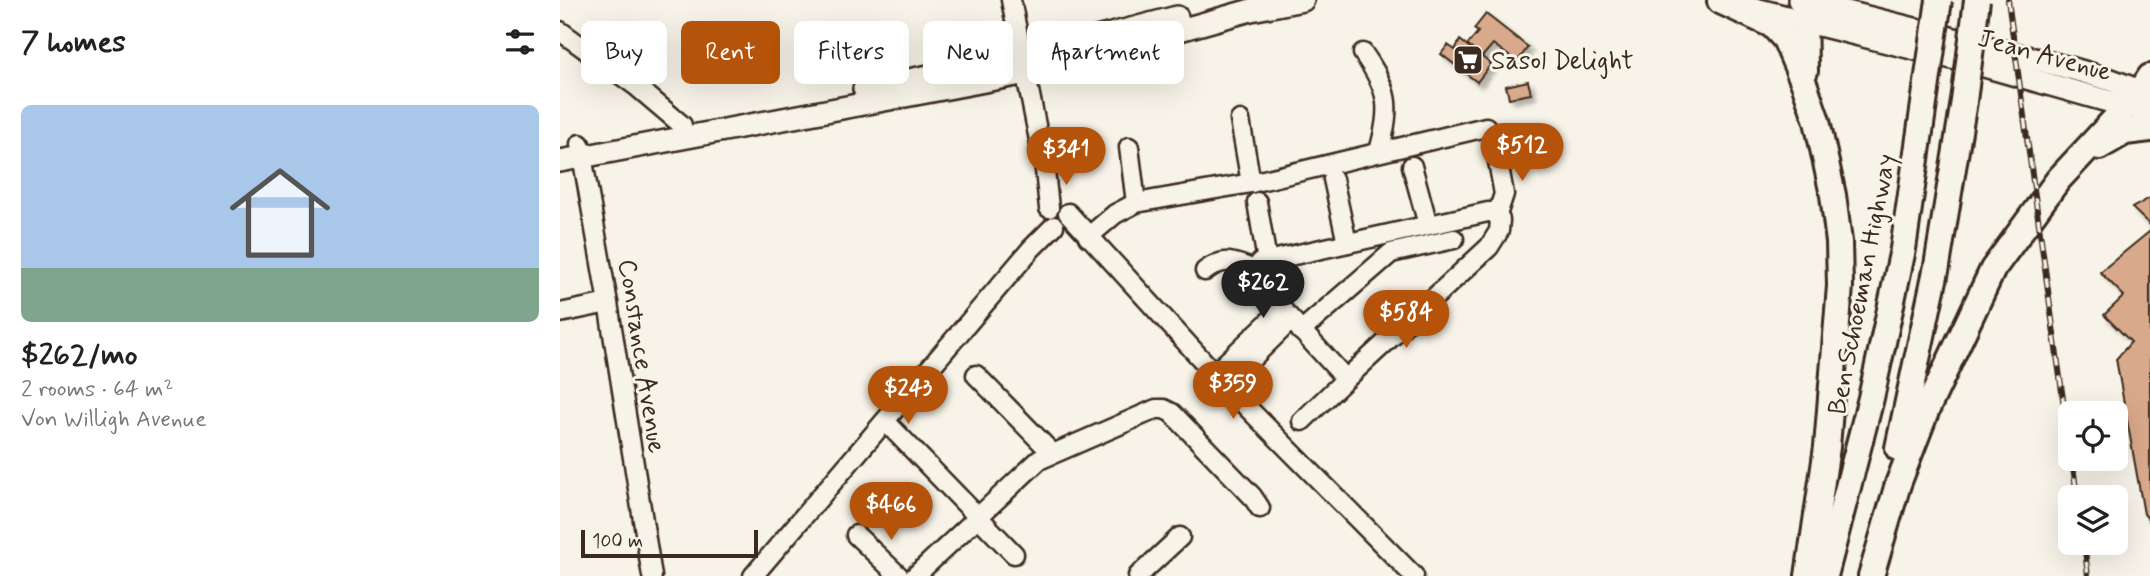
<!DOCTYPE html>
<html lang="en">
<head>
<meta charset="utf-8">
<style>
	body { margin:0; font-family:Mynerve,sans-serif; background:#f6f6f6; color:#222; height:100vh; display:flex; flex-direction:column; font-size:26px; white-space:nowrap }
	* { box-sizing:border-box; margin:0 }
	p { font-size:23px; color:#767676 }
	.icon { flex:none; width:38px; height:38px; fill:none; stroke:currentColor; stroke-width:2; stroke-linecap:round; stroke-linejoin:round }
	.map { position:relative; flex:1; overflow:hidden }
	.details { display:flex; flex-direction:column; background:#fff; width:560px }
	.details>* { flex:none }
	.banner { position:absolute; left:21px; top:21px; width:665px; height:63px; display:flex; gap:14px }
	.buttons { position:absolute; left:1498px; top:401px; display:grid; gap:14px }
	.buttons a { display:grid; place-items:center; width:70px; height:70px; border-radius:10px; background:#fff; box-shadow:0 7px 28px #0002; font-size:35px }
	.scale { position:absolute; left:21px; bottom:18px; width:177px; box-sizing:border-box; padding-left:7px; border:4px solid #3b2a1e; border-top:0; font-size:19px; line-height:24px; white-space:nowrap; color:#3b2a1e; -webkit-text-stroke:5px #f7f3e8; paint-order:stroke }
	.price { position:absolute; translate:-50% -60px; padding:0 16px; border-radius:24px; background:#b45309; color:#fff; font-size:23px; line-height:46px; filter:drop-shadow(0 2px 4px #0008) }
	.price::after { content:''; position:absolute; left:50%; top:42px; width:21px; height:16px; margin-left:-10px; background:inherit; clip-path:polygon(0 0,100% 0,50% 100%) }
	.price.selected { background:#222; color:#fff }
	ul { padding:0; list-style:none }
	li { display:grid; align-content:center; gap:14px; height:371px; padding:0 21px }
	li+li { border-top:2px solid #e0e0e0 }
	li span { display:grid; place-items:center; height:217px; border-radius:10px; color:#555 }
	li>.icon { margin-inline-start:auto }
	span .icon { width:126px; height:126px; fill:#fffc; stroke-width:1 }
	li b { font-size:30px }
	h2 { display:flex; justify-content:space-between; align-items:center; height:84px; padding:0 21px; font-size:30px }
	.tag { padding:0 24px; border-radius:10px; background:#fff; box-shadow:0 7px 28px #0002; font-size:24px; line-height:63px }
	.tag.selected { background:#b45309; color:#fff }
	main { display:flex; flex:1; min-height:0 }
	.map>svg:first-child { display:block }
</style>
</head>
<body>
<main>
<section class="details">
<h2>7 homes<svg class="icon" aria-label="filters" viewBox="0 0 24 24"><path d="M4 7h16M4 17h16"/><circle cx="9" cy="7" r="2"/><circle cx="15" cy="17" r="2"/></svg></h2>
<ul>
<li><span style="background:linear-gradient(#a9c7e8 75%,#7fa58c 0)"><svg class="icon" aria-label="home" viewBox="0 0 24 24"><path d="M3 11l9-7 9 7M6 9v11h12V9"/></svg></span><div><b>$262/mo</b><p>2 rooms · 64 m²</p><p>Von Willigh Avenue</p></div></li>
</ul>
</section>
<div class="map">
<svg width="1590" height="576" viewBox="0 0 1590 576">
	<defs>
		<filter id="shadow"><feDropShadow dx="5" dy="5" stdDeviation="2" flood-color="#0004"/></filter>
	</defs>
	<rect width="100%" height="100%" fill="#f7f3e8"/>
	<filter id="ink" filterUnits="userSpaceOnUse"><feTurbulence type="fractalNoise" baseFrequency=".0143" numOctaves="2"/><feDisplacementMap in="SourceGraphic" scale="14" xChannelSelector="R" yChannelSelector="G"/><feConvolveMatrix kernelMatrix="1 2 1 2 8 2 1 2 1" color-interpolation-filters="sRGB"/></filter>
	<g filter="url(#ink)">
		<g fill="#d9a98b" stroke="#3b2a1e" stroke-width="2" filter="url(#shadow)">
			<polygon points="926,14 968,47 957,62 933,44 922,57 907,45 918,32 914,29"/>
			<polygon points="900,40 931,64 917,82 881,54 888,45 895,50"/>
			<polygon points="968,81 971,94 949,98 946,86"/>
			<polygon points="1590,198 1590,225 1572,208"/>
			<polygon points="1590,231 1590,521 1584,514 1556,359 1571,342 1544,315 1564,296 1540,272"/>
		</g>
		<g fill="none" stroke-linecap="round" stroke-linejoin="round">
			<g stroke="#3b2a1e" stroke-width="23">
				<g id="minor">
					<polyline points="451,0 485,170 489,208"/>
					<polyline points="0,31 76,86 122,125"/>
					<path d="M803,53C829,90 832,107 819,151"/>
					<polyline points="680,120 691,183"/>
					<polyline points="20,144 48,303 92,576"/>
					<polyline points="935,145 944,194 937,215"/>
					<polyline points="569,147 576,203"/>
					<polyline points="852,166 868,225"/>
					<polyline points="773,179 787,243"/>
					<polyline points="697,202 707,261"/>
					<polygon points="928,212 934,212 940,220 939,231 929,247 786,379 695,280 694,270 700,263 707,261"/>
					<polyline points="508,213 665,385 854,576"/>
					<polyline points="528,237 555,214 576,203 691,183 926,127"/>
					<path d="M645,271C665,256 673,262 694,270"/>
					<polyline points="0,313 48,303"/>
					<polyline points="741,331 831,253 894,239"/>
					<polyline points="654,374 721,310"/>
					<polyline points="416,375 492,453"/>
					<polyline points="665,385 731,320"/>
					<polyline points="742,421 786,379"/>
					<polyline points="326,422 454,554"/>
					<polyline points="296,535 339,576"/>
					<polyline points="193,576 471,249 494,226"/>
					<polyline points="355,576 479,460 596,409 604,409 612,413 692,496 700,508"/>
					<polyline points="578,576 620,537"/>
				</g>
			</g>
			<g stroke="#3b2a1e" stroke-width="26">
				<g id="major">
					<polyline points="1239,0 1510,68 1551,80 1590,95"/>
					<polyline points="1191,8 1424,66 1590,113"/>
					<polyline points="304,89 463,57 617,17"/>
					<polyline points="0,161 467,73 691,10 743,0"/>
				</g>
			</g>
			<g stroke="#3b2a1e" stroke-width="30">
				<g id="highway">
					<polyline points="1244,0 1245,71"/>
					<polyline points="1160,1 1212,25 1225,39 1245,86 1257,121 1273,195 1279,242 1280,286 1267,447 1248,576"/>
					<polyline points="1539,147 1565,132 1590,129"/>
					<polyline points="1338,448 1377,266 1404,101"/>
					<polyline points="1265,576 1311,398 1343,249 1366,90"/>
					<polyline points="1311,576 1338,484 1367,409 1433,269 1498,180 1581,91 1590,77"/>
				</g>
			</g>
			<use href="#minor" stroke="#f7f3e8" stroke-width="18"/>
			<use href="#major" stroke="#f7f3e8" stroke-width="21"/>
			<use href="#highway" stroke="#f7f3e8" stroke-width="24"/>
			<g stroke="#3b2a1e" stroke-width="6">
				<g id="rail">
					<polyline points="1448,0 1510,450"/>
					<polyline points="1512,458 1517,497"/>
					<polyline points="1524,542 1528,576"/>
				</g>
			</g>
			<use href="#rail" stroke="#f7f3e8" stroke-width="3.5" stroke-dasharray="10" stroke-linecap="butt"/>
			<g stroke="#3b2a1e" stroke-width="30" stroke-linecap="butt">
				<g id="highway-bridge">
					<polyline points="1366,90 1379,0"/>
					<polyline points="1404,101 1417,0"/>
				</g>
			</g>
			<use href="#highway-bridge" stroke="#f7f3e8" stroke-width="24"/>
		</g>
	</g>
	<defs>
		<g id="supermarket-square" transform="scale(1.575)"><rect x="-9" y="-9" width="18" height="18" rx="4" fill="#3b2a1e" stroke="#f7f3e8"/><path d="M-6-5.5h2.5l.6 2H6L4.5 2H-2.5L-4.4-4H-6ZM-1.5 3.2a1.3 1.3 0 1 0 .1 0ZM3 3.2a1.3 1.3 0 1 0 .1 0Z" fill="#fff"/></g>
	</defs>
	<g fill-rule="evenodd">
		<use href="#supermarket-square" x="908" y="60"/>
	</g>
	<g text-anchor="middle" stroke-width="6" stroke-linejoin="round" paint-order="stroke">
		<g font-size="26" fill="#3b2a1e" stroke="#f7f3e8">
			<text transform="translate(1485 54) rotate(15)" y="9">Jean Avenue</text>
			<text transform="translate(1301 284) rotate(-79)" y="9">Ben Schoeman Highway</text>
			<text transform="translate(83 356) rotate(81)" y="9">Constance Avenue</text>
		</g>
		<g font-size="26" fill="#3b2a1e" stroke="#f7f3e8" text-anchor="start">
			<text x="931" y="69">Sasol Delight</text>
		</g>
	</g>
</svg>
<div class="buttons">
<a><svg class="icon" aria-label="locate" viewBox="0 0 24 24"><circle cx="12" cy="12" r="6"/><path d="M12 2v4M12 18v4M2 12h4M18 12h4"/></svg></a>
<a><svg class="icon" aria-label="layers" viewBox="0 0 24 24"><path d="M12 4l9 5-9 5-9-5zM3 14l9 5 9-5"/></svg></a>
</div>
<div class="scale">100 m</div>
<b class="price" style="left:962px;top:183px">$512</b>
<b class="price" style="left:506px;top:187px">$341</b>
<b class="price selected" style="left:703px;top:320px">$262</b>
<b class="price" style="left:846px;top:350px">$584</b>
<b class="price" style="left:673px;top:421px">$359</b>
<b class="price" style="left:348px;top:426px">$243</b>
<b class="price" style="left:331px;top:542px">$466</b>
<div class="banner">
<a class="tag">Buy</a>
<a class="tag selected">Rent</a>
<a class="tag">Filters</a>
<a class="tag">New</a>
<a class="tag">Apartment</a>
</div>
</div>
</main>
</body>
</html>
